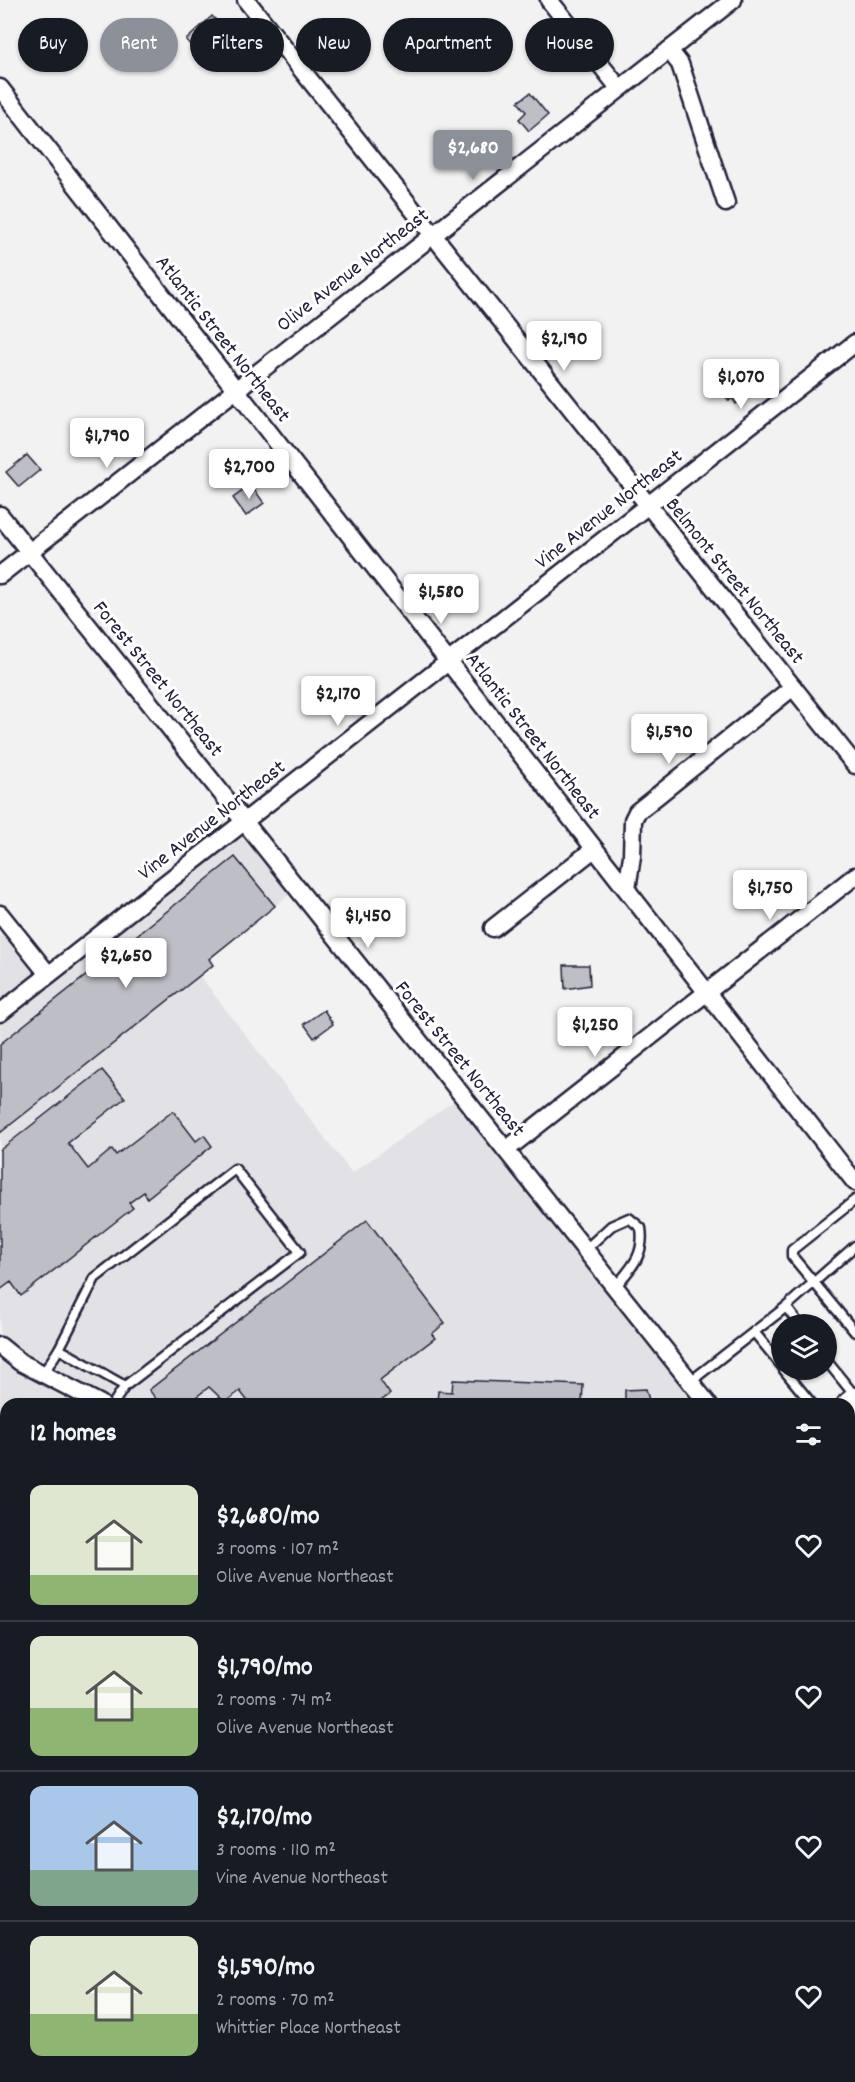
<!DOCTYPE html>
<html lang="en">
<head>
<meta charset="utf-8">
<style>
	body { margin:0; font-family:Dekko,sans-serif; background:#242831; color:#f1f3f6; height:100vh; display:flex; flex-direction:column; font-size:22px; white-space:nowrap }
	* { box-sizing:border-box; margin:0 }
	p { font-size:20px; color:#9ea1a6 }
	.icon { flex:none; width:33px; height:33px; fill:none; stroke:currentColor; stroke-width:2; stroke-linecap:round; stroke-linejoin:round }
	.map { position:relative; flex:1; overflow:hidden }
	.panel { position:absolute; left:0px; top:1398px; width:855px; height:684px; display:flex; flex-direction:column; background:#171b24; border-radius:18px 18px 0 0; box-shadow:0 2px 4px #0004 }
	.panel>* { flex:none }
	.hud { position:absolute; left:18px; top:18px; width:819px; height:54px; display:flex; gap:12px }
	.fabs { position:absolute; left:771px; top:1314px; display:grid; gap:12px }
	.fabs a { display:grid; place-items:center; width:66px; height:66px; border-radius:50%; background:#171b24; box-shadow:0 2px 4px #0004; font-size:30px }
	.price { position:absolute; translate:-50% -51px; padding:0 14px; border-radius:6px; background:#fff; color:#222; font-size:20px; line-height:39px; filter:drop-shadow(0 2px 3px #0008) }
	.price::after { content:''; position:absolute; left:50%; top:36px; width:18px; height:14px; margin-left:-9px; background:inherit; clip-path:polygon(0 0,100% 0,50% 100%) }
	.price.active { background:#8c9099; color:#fff }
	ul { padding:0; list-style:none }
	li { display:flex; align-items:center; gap:18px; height:150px; padding:0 30px }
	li+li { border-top:2px solid #363941 }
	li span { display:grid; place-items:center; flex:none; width:168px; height:120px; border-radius:12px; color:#555 }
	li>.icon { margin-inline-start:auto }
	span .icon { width:72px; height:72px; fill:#fffc; stroke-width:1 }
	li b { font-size:26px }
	h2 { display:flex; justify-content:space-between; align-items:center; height:72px; padding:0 30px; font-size:26px }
	.chip { padding:0 21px; border-radius:27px; background:#171b24; box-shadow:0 2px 4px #0004; font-size:21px; line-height:54px }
	.chip.active { background:#8c9099; color:#fff }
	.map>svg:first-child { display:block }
</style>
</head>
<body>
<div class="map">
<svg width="855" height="2082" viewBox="0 0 855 2082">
	<rect width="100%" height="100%" fill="#f2f2f3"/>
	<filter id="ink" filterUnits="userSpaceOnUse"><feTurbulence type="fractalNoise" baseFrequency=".0167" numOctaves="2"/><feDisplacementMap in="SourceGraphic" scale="12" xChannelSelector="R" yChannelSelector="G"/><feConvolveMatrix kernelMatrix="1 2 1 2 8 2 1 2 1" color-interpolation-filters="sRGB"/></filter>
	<g filter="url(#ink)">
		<g fill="#e2e2e6">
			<polygon points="244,822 297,888 196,971 352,1173 462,1095 708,1404 6,1404 6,1891 0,1888 0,914 48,974"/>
			<polygon points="849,1613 855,1621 855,1964 849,1961"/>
			<polygon points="0,1900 6,1903 6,2066 0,2071"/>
			<polygon points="110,2076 559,2076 564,2082 115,2082"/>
		</g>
		<g fill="#bebec6" stroke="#22223b" stroke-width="1.5">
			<polygon points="212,16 224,29 198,53 186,40"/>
			<polygon points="530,93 548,115 529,131 519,119 526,112 518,102"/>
			<polygon points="728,363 734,370 737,368 748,382 745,385 751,392 736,404 732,398 729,401 718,386 721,384 714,374"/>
			<polygon points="27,455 40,470 19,487 6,472"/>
			<polygon points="251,485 264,503 246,516 233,498"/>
			<polygon points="235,857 275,906 209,959 213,965 0,1133 0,1044"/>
			<polygon points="564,965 589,965 590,985 565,989"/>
			<polygon points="324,1010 333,1024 314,1038 304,1024"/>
			<polygon points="102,1070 125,1098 68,1143 88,1169 112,1149 116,1155 173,1111 196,1141 204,1135 212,1146 147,1198 144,1192 129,1203 133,1208 21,1296 11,1282 0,1290 0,1150"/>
			<polygon points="367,1220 445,1323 432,1334 435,1338 380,1380 390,1394 377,1404 250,1404 240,1391 225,1402 209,1387 187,1404 160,1404 149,1390"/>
			<polygon points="453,1380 583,1385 582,1404 437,1404 438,1391 452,1392"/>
			<polygon points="646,1389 650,1404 625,1404 625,1390"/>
			<polygon points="121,2076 219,2076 223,2082 126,2082"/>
			<polygon points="330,2076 401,2076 393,2082 335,2082"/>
		</g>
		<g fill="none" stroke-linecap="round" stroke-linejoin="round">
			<g stroke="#22223b" stroke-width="13">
				<g id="lane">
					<polyline points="855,1200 792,1250 792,1256 855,1332"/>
					<path d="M586,1249L611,1226L629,1218L641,1228C645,1255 632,1267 616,1286"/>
					<polyline points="786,1307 799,1324"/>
					<polyline points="754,1332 782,1366"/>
					<polyline points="59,1349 95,1278 235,1169 300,1252 125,1386"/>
					<polyline points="826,1360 855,1396"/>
					<polyline points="784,1370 812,1404"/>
					<polyline points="43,1374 59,1349 125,1386 113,1404"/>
					<polyline points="691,1381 786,1307 855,1246"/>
					<polyline points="849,1777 855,1773"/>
					<polyline points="849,1799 853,1806"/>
					<polyline points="278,2076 282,2082"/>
					<polyline points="499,2082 507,2076"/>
				</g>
			</g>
			<g stroke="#22223b" stroke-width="21">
				<g id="street">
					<polyline points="246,0 855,765"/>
					<polyline points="549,0 619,88"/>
					<polyline points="669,50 680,64 726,203"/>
					<polyline points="0,88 855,1182"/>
					<polyline points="0,515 708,1404"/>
					<polyline points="0,575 733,0"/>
					<polyline points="627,889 632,856 633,820 637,812 793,687"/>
					<polyline points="0,914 48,974"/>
					<polyline points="493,928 594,849"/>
					<polyline points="0,1013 855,343"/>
					<polyline points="506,1150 855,876"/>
					<polyline points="0,1346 20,1362 101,1404"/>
					<polyline points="849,1593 855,1601"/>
					<polyline points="0,1888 6,1891"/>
					<polyline points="97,2076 102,2082"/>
					<polyline points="574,2076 578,2082"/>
					<polyline points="795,2082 798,2076"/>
				</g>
			</g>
			<g stroke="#22223b" stroke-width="28">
				<g id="secondary">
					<polyline points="849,1405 855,1400"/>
					<polyline points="1,2082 9,2076"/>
				</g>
			</g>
			<use href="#lane" stroke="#fff" stroke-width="8"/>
			<use href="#street" stroke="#fff" stroke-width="16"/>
			<use href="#secondary" stroke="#fff" stroke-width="24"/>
			<g stroke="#22223b" stroke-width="7">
				<g id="rail">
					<polyline points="0,1517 6,1520"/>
					<polyline points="0,1539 6,1542"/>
					<polyline points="849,1981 855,1984"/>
					<polyline points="601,2082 603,2076"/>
				</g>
			</g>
			<use href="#rail" stroke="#fff" stroke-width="4.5" stroke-dasharray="14" stroke-linecap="butt"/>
		</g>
	</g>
	<g text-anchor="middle" stroke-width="6" stroke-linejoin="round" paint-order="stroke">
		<g font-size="21" fill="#22223b" stroke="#fff">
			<text transform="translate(352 269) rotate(-38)" y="7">Olive Avenue Northeast</text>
			<text transform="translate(224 338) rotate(52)" y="7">Atlantic Street Northeast</text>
			<text transform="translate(608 508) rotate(-38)" y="7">Vine Avenue Northeast</text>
			<text transform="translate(736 580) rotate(51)" y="7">Belmont Street Northeast</text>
			<text transform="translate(159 678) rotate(51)" y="7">Forest Street Northeast</text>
			<text transform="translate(534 735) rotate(52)" y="7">Atlantic Street Northeast</text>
			<text transform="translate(211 819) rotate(-38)" y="7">Vine Avenue Northeast</text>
			<text transform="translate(461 1058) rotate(51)" y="7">Forest Street Northeast</text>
		</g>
	</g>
</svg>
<div class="fabs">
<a><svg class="icon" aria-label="layers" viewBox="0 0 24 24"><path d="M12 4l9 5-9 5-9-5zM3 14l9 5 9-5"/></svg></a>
</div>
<b class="price active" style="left:473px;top:181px">$2,680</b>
<b class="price" style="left:564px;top:372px">$2,190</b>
<b class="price" style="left:741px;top:410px">$1,070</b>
<b class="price" style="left:107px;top:469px">$1,790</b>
<b class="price" style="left:249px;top:500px">$2,700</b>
<b class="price" style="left:441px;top:625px">$1,580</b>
<b class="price" style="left:338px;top:727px">$2,170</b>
<b class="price" style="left:669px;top:765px">$1,590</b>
<b class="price" style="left:770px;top:921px">$1,750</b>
<b class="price" style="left:368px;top:949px">$1,450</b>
<b class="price" style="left:126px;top:989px">$2,650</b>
<b class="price" style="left:595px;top:1058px">$1,250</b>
<div class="hud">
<a class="chip">Buy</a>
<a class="chip active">Rent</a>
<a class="chip">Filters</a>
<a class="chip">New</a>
<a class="chip">Apartment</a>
<a class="chip">House</a>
</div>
<section class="panel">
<h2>12 homes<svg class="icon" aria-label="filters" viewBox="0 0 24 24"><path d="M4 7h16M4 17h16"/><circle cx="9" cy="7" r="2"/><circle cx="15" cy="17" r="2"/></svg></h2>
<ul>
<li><span style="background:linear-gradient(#dfe7d0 75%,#8fb573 0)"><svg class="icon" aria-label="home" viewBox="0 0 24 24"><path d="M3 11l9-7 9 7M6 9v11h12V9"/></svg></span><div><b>$2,680/mo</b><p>3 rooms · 107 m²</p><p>Olive Avenue Northeast</p></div><svg class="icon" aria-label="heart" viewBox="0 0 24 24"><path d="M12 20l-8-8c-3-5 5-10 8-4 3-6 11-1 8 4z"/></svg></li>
<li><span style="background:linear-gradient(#dfe7d0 60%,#8fb573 0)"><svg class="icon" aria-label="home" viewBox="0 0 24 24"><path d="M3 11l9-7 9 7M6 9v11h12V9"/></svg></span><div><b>$1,790/mo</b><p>2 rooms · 74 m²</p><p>Olive Avenue Northeast</p></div><svg class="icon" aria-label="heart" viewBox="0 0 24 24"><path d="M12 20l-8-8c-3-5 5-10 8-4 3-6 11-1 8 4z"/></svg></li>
<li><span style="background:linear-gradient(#a9c7e8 70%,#7fa58c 0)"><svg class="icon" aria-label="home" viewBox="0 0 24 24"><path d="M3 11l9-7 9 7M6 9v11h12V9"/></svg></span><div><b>$2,170/mo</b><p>3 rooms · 110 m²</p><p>Vine Avenue Northeast</p></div><svg class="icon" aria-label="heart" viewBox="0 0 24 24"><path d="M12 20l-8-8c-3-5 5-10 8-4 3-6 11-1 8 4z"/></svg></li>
<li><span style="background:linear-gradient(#dfe7d0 65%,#8fb573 0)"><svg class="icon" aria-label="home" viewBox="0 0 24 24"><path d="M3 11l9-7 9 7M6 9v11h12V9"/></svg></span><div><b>$1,590/mo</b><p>2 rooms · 70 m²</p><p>Whittier Place Northeast</p></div><svg class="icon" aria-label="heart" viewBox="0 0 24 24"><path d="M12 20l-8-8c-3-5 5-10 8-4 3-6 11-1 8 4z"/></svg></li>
</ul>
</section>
</div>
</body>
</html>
